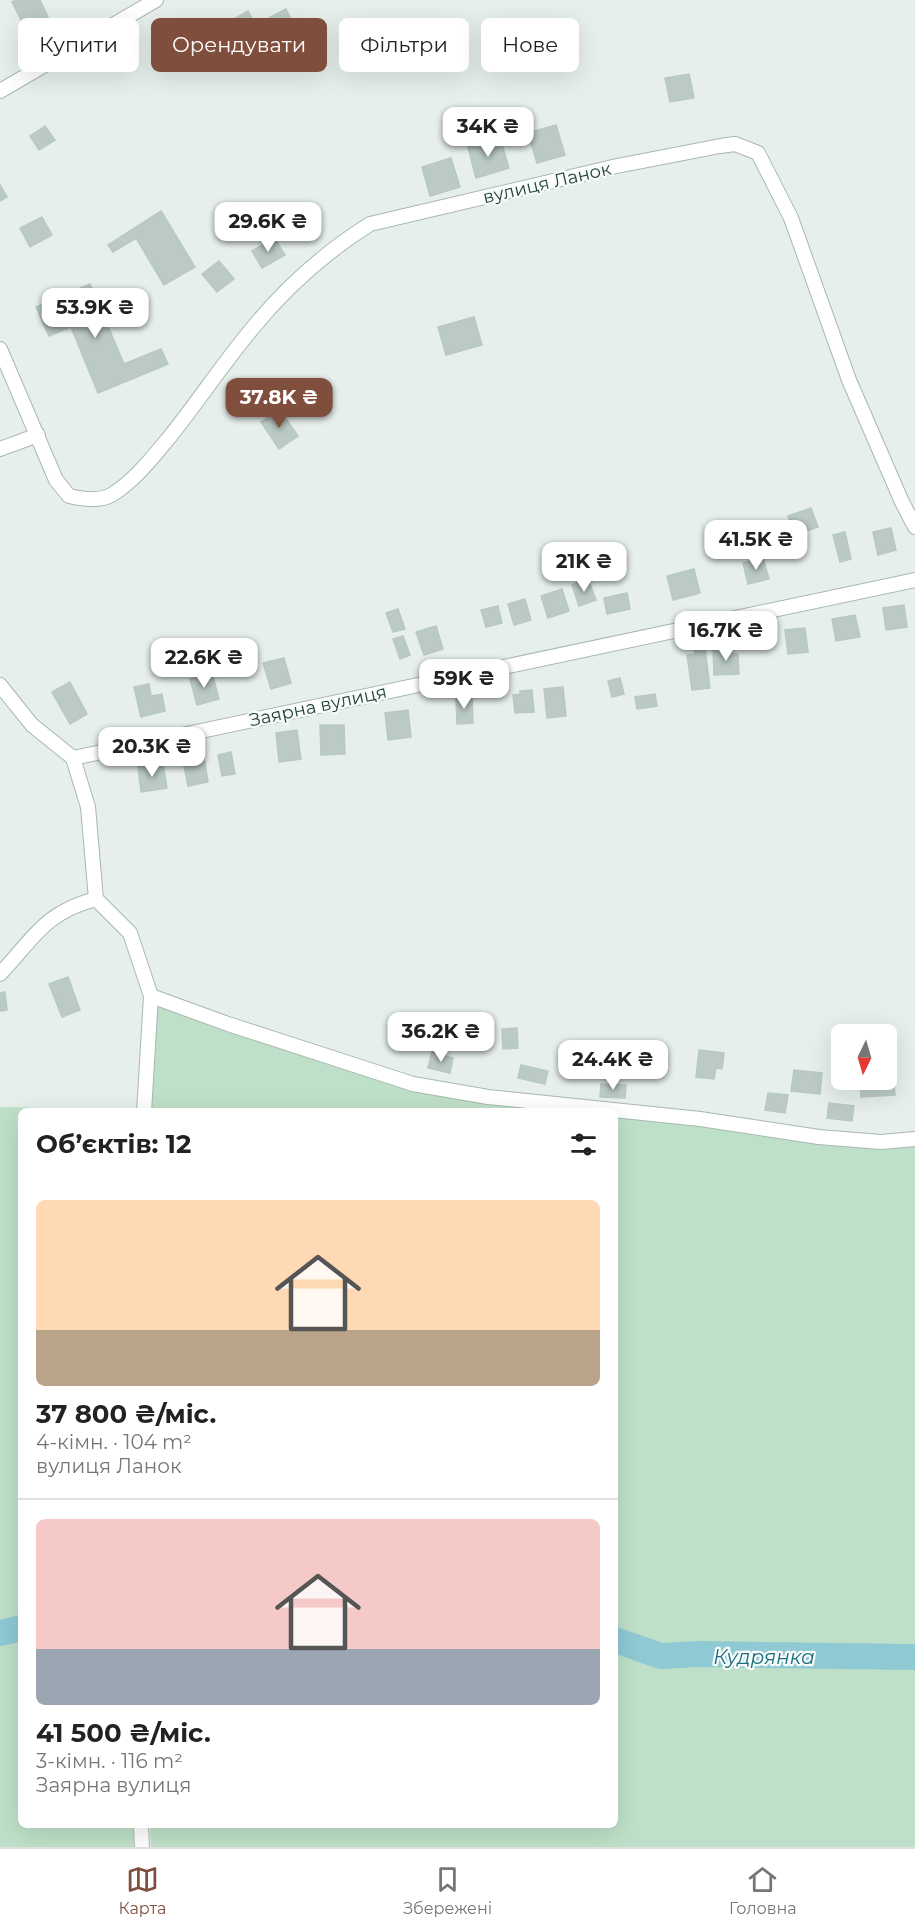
<!DOCTYPE html>
<html lang="uk">
<head>
<meta charset="utf-8">
<style>
	body { margin:0; font-family:Montserrat,sans-serif; background:#f6f6f6; color:#222; height:100vh; display:flex; flex-direction:column; font-size:22px; white-space:nowrap }
	* { box-sizing:border-box; margin:0 }
	p { font-size:20px; color:#767676 }
	.icon { flex:none; width:33px; height:33px; fill:none; stroke:currentColor; stroke-width:2; stroke-linecap:round; stroke-linejoin:round }
	.map { position:relative; flex:1; overflow:hidden }
	.details { position:absolute; left:18px; top:1108px; width:600px; height:720px; display:flex; flex-direction:column; background:#fff; border-radius:9px; box-shadow:0 6px 24px #0002 }
	.details>* { flex:none }
	.banner { position:absolute; left:18px; top:18px; width:600px; height:54px; display:flex; gap:12px }
	.needle { width:39px; rotate:185deg }
	.tools { position:absolute; left:831px; top:1024px; display:grid; gap:12px }
	.tools a { display:grid; place-items:center; width:66px; height:66px; border-radius:9px; background:#fff; box-shadow:0 6px 24px #0002; font-size:30px }
	.price { position:absolute; translate:-50% -51px; padding:0 14px; border-radius:12px; background:#fff; color:#222; font-size:20px; line-height:39px; filter:drop-shadow(0 2px 3px #0008) }
	.price::after { content:''; position:absolute; left:50%; top:36px; width:18px; height:14px; margin-left:-9px; background:inherit; clip-path:polygon(0 0,100% 0,50% 100%) }
	.price.on { background:#804e3d; color:#fff }
	ul { padding:0; list-style:none }
	li { display:grid; align-content:center; gap:12px; height:318px; padding:0 18px }
	li+li { border-top:2px solid #e0e0e0 }
	li span { display:grid; place-items:center; height:186px; border-radius:9px; color:#555 }
	li>.icon { margin-inline-start:auto }
	span .icon { width:108px; height:108px; fill:#fffc; stroke-width:1 }
	li b { font-size:26px }
	h2 { display:flex; justify-content:space-between; align-items:center; height:72px; padding:0 18px; font-size:26px }
	.tag { padding:0 21px; border-radius:9px; background:#fff; box-shadow:0 6px 24px #0002; font-size:21px; line-height:54px }
	.tag.on { background:#804e3d; color:#fff }
	.dock { display:flex; justify-content:space-around; align-items:center; height:84px; border-top:2px solid #e0e0e0; background:#fff; font-size:16px; color:#767676 }
	.dock a { display:grid; justify-items:center; gap:3px }
	.dock .on { color:#804e3d }
	.map>svg:first-child { display:block }
</style>
</head>
<body>
<div class="map">
<svg width="915" height="1847" viewBox="0 0 915 1847">
	<rect width="100%" height="100%" fill="#e6efeb"/>
	<g fill="#bfe0c8">
		<polygon points="157,1004 413,1088 581,1112 151,1112"/>
		<polygon points="0,1107 138,1110 21,1112 21,1826 135,1826 135,1847 0,1847"/>
		<polygon points="615,1115 915,1143 915,1847 151,1847 150,1826 615,1826"/>
	</g>
	<g fill="none" stroke-linecap="round" stroke-linejoin="round">
		<g stroke="#8ec9d4" stroke-width="26">
			<polyline points="0,1633 21,1628"/>
			<polyline points="615,1640 661,1656 698,1654 915,1657"/>
		</g>
	</g>
	<g fill="#bbcac4" stroke="#b8c9c2" stroke-width="1.5">
		<polygon points="16,0 40,0 48,17 25,28 12,2"/>
		<polygon points="286,9 291,19 269,31 263,21"/>
		<polygon points="248,11 260,33 237,46 225,24"/>
		<polygon points="204,34 214,53 191,65 181,45"/>
		<polygon points="689,74 694,98 670,102 665,78"/>
		<polygon points="556,125 565,155 537,163 528,133"/>
		<polygon points="45,126 55,140 39,150 30,136"/>
		<polygon points="500,138 509,168 476,178 468,147"/>
		<polygon points="451,158 460,187 430,196 422,167"/>
		<polygon points="0,185 7,197 0,201"/>
		<polygon points="293,208 303,223 286,234 275,220"/>
		<polygon points="161,211 195,267 164,285 136,238 113,252 108,245"/>
		<polygon points="42,217 52,235 30,247 20,228"/>
		<polygon points="274,238 285,255 262,268 252,251"/>
		<polygon points="219,261 234,279 217,292 202,274"/>
		<polygon points="90,284 124,364 161,349 168,364 98,393 71,327 49,336 36,307"/>
		<polygon points="474,317 482,345 446,355 438,327"/>
		<polygon points="280,410 298,436 279,449 261,422"/>
		<polygon points="811,508 818,527 795,535 788,516"/>
		<polygon points="891,528 896,550 878,555 873,532"/>
		<polygon points="845,532 851,559 840,562 833,535"/>
		<polygon points="763,558 769,579 748,584 743,563"/>
		<polygon points="694,569 700,593 673,600 667,576"/>
		<polygon points="588,579 596,600 579,606 572,585"/>
		<polygon points="562,589 569,611 548,618 541,596"/>
		<polygon points="627,593 630,609 607,614 604,598"/>
		<polygon points="525,599 531,620 514,625 508,604"/>
		<polygon points="904,605 907,627 886,630 883,608"/>
		<polygon points="498,606 502,623 486,627 481,610"/>
		<polygon points="398,609 405,629 393,632 386,613"/>
		<polygon points="855,615 860,637 836,641 832,619"/>
		<polygon points="436,626 443,649 424,655 416,632"/>
		<polygon points="805,628 808,652 788,654 785,630"/>
		<polygon points="403,636 410,655 400,659 393,639"/>
		<polygon points="705,648 710,688 692,690 687,655 695,654 694,649"/>
		<polygon points="732,649 733,654 738,654 739,674 714,675 713,650"/>
		<polygon points="284,658 291,683 271,689 263,663"/>
		<polygon points="212,673 219,699 197,705 190,679"/>
		<polygon points="620,678 624,694 612,697 608,681"/>
		<polygon points="70,682 87,714 70,724 52,692"/>
		<polygon points="149,684 151,696 162,694 165,711 141,717 134,687"/>
		<polygon points="563,687 566,716 547,718 544,689"/>
		<polygon points="532,690 534,712 515,713 513,695 520,694 520,691"/>
		<polygon points="655,694 657,706 637,709 635,697"/>
		<polygon points="472,696 473,723 457,724 456,697"/>
		<polygon points="408,710 411,737 388,740 385,713"/>
		<polygon points="320,725 344,725 345,754 321,755"/>
		<polygon points="297,730 301,759 279,762 276,733"/>
		<polygon points="231,752 235,774 222,776 218,755"/>
		<polygon points="204,757 208,782 188,786 183,761"/>
		<polygon points="163,763 167,788 141,792 138,767"/>
		<polygon points="68,977 80,1010 62,1017 49,984"/>
		<polygon points="5,992 7,1010 0,1011 0,993"/>
		<polygon points="467,1015 486,1017 483,1044 464,1041"/>
		<polygon points="517,1028 518,1048 503,1049 502,1029"/>
		<polygon points="569,1048 593,1050 591,1073 567,1071"/>
		<polygon points="635,1049 663,1051 662,1072 634,1071"/>
		<polygon points="699,1050 724,1053 722,1069 716,1068 714,1079 696,1077"/>
		<polygon points="432,1052 453,1058 450,1073 428,1068"/>
		<polygon points="521,1065 548,1071 545,1084 518,1078"/>
		<polygon points="794,1070 822,1073 820,1094 791,1091"/>
		<polygon points="893,1071 895,1095 861,1097 860,1080 886,1080 886,1072"/>
		<polygon points="601,1084 626,1085 625,1098 600,1097"/>
		<polygon points="768,1093 788,1095 785,1113 765,1110"/>
		<polygon points="829,1103 854,1106 852,1121 827,1118"/>
	</g>
	<g fill="none" stroke-linecap="round" stroke-linejoin="round">
		<g stroke="#a8b8b2" stroke-width="16">
			<g id="minor">
				<polyline points="0,91 156,0"/>
				<path d="M0,349L56,480L69,496C83,499 100,502 113,494C135,480 152,458 168,439C197,403 222,365 251,330C285,288 324,253 370,224L617,166L720,146L735,144L758,153L791,218L849,380L902,502L915,527"/>
				<polyline points="0,449 38,435"/>
				<polyline points="0,685 32,725 73,758 88,807 96,899 130,933 151,996 144,1112"/>
				<polyline points="73,758 915,580"/>
				<path d="M0,974C34,938 45,912 96,899"/>
				<polyline points="151,996 228,1024 413,1084 488,1097 700,1119 819,1137 881,1142 915,1139"/>
				<polyline points="141,1826 142,1847"/>
			</g>
		</g>
		<use href="#minor" stroke="#fff" stroke-width="14"/>
	</g>
	<g text-anchor="middle" stroke-width="4.5" stroke-linejoin="round" paint-order="stroke">
		<g font-size="18" fill="#24423a" stroke="#f7fbf9">
			<text transform="translate(547 183) rotate(-13)" y="6">вулиця Ланок</text>
			<text transform="translate(318 706) rotate(-12)" y="6">Заярна вулиця</text>
		</g>
		<g font-size="20" font-style="italic" fill="#1c6f80" stroke="#f7fbf9">
			<text x="764" y="1664">Кудрянка</text>
		</g>
	</g>
</svg>
<div class="tools">
<a><svg class="needle" viewBox="-14 -14 28 28"><path d="M0-13l5 13h-10z" fill="#e53935"/><path d="M0 13l5-13h-10z" fill="#767676"/></svg></a>
</div>
<b class="price" style="left:488px;top:158px">34K ₴</b>
<b class="price" style="left:268px;top:253px">29.6K ₴</b>
<b class="price" style="left:95px;top:339px">53.9K ₴</b>
<b class="price on" style="left:279px;top:429px">37.8K ₴</b>
<b class="price" style="left:756px;top:571px">41.5K ₴</b>
<b class="price" style="left:584px;top:593px">21K ₴</b>
<b class="price" style="left:726px;top:662px">16.7K ₴</b>
<b class="price" style="left:204px;top:689px">22.6K ₴</b>
<b class="price" style="left:464px;top:710px">59K ₴</b>
<b class="price" style="left:152px;top:778px">20.3K ₴</b>
<b class="price" style="left:441px;top:1063px">36.2K ₴</b>
<b class="price" style="left:613px;top:1091px">24.4K ₴</b>
<div class="banner">
<a class="tag">Купити</a>
<a class="tag on">Орендувати</a>
<a class="tag">Фільтри</a>
<a class="tag">Нове</a>
</div>
<section class="details">
<h2>Об’єктів: 12<svg class="icon" aria-label="filters" viewBox="0 0 24 24"><path d="M4 7h16M4 17h16"/><circle cx="9" cy="7" r="2"/><circle cx="15" cy="17" r="2"/></svg></h2>
<ul>
<li><span style="background:linear-gradient(#ffd9b3 70%,#b9a48a 0)"><svg class="icon" aria-label="home" viewBox="0 0 24 24"><path d="M3 11l9-7 9 7M6 9v11h12V9"/></svg></span><div><b>37 800 ₴/міс.</b><p>4-кімн. · 104 m²</p><p>вулиця Ланок</p></div></li>
<li><span style="background:linear-gradient(#f6c9c9 70%,#9aa5b1 0)"><svg class="icon" aria-label="home" viewBox="0 0 24 24"><path d="M3 11l9-7 9 7M6 9v11h12V9"/></svg></span><div><b>41 500 ₴/міс.</b><p>3-кімн. · 116 m²</p><p>Заярна вулиця</p></div></li>
</ul>
</section>
</div>
<nav class="dock">
<a class="on"><svg class="icon" aria-label="map" viewBox="0 0 24 24"><path d="M3 6l6-2 6 2 6-2v14l-6 2-6-2-6 2zM9 4v14M15 6v14"/></svg>Карта</a>
<a><svg class="icon" aria-label="saved" viewBox="0 0 24 24"><path d="M7 4h10v16l-5-4-5 4z"/></svg>Збережені</a>
<a><svg class="icon" aria-label="home" viewBox="0 0 24 24"><path d="M3 11l9-7 9 7M6 9v11h12V9"/></svg>Головна</a>
</nav>
</body>
</html>
